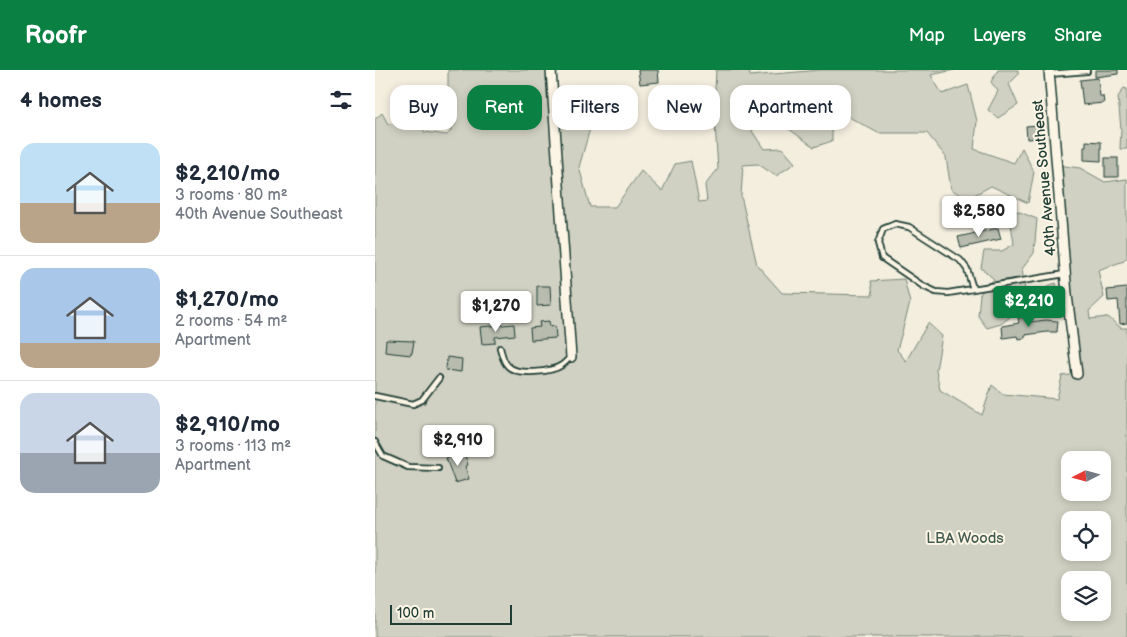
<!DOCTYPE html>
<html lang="en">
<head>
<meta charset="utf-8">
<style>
	body { margin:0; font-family:"Balsamiq Sans",sans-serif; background:#f6f6f7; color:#1f2937; height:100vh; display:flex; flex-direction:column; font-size:19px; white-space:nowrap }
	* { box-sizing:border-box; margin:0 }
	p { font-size:16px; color:#747a83 }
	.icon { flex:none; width:28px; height:28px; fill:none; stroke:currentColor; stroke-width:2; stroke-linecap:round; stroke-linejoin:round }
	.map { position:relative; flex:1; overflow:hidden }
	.sheet { display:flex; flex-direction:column; background:#fff; width:375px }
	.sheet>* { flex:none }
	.top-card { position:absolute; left:15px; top:15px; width:475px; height:45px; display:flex; gap:10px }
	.needle { width:32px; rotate:264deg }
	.fabs { position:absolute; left:686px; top:381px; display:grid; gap:10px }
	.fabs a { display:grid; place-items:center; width:50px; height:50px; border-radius:10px; background:#fff; box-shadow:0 2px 8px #0003; font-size:25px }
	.scale { position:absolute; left:15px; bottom:12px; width:122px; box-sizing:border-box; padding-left:5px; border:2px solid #1f3d34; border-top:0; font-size:14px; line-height:18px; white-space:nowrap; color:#1f3d34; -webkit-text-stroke:4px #fcf5e5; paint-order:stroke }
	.price { position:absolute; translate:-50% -42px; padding:0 11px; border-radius:5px; background:#fff; color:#222; font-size:16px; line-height:32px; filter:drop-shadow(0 1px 2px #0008) }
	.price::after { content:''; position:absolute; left:50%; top:30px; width:15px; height:11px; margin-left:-8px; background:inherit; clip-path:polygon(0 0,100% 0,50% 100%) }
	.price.on { background:#0b8043; color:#fff }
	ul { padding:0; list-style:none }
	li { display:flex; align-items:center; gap:15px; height:125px; padding:0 20px }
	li+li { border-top:1px solid #e0e1e3 }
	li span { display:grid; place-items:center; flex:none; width:140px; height:100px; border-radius:15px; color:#555 }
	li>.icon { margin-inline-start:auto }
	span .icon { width:60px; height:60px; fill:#fffc; stroke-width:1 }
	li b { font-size:21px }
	h2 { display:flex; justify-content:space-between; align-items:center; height:60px; padding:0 20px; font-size:21px }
	.chip { padding:0 18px; border-radius:15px; background:#fff; box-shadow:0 2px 8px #0003; font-size:18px; line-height:45px }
	.chip.on { background:#0b8043; color:#fff }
	header { display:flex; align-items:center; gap:30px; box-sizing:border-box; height:70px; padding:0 25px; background:#0b8043; color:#fff }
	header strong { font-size:24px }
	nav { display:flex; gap:28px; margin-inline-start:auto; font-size:18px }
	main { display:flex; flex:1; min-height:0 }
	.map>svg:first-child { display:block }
</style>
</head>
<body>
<header>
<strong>Roofr</strong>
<nav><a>Map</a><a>Layers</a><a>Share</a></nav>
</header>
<main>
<section class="sheet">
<h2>4 homes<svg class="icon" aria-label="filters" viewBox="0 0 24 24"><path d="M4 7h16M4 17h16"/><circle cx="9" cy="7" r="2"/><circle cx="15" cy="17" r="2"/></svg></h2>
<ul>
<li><span style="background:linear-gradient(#bfe0f5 60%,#b9a48a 0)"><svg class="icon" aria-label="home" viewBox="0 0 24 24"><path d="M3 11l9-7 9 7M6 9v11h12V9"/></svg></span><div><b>$2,210/mo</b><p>3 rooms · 80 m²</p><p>40th Avenue Southeast</p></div></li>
<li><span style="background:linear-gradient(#a9c7e8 75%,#b9a48a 0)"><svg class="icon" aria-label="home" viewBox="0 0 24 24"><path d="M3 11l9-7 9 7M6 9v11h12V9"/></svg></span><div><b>$1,270/mo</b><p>2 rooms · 54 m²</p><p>Apartment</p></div></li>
<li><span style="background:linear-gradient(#c9d6e8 60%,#9aa5b1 0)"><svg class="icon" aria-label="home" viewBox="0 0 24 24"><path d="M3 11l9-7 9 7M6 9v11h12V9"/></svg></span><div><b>$2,910/mo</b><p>3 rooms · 113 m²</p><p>Apartment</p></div></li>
</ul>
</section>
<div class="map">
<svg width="752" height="567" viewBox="0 0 752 567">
	<rect width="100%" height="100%" fill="#f3eede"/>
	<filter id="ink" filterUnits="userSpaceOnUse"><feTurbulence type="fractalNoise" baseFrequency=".02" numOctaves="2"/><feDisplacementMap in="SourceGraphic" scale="10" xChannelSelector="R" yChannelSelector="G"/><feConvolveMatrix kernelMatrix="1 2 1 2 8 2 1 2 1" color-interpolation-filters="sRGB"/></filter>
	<g filter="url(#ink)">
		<g fill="#d0d1c2" stroke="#78877b" fill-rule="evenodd">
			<path d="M73,0H176L178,23L189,29L216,55L204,97L215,137H240L266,101L287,121L300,94L316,91L324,132L332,131L330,115L343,99L339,39L341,0H374L375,6L446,0H579L556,5L567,24L593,15L602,51L599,79L639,93L647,78L659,102L653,133L616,116L592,129L576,119L571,87L552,63H503L465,42L457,44V71L439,77L414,59L384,51L377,61L389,79L407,78L420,93L401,106L383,94L368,95L366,126L382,195L407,223L498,225L496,211L529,209L535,233L522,280L531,291L553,253L567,266L561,300L565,320L607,345L617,315L628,324L682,329L687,306L702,304L682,95L705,98L730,112L752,109V187L749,191L723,200L729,227L714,241L715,249L733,247L746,258H752V567H0V49L7,43L13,54L20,53L17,42L26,34L47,46L49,62L72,65L81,54L69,34L75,24L73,17ZM695,390H728V422H695ZM695,450H728V482H695ZM695,510H728V542H695Z"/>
			<polygon points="623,0 643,0 643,5 634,14 643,35 623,48 613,40 623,21 616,12"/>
			<polygon points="749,18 752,19 752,79 745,79 746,59 743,27"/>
			<polygon points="642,141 662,149 659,183 647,199 650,220 668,221 673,216 681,213 684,226 672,243 659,246 644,240 626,254 612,258 603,246 605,224 619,209 606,198 609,181 627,181 639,174 635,147"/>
		</g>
		<g fill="#b8bcae" stroke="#1f3d34">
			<polygon points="263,0 283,0 284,12 265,14"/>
			<polygon points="720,0 743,0 743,4 720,7"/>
			<polygon points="723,8 725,26 728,26 729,33 708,35 705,10"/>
			<polygon points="663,55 664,68 652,69 651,56"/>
			<polygon points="711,71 726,72 726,91 709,90 709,77 711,77"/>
			<rect x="730" y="88" width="13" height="19"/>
			<polygon points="623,158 626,169 586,178 583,167"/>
			<polygon points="162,216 175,216 176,235 162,236"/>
			<polygon points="752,218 752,253 745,254 743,230 733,231 732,220"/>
			<polygon points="653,247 654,252 671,250 683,251 682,262 672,262 650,265 650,268 643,269 642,266 628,268 627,256 644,253 643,248"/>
			<polygon points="174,251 175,257 180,256 181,268 156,270 155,258 165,257 164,252"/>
			<polygon points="139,254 140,265 120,267 120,273 107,274 105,257"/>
			<polygon points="11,270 39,271 37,283 36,283 36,285 10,282"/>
			<polygon points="72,287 87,289 86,302 71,300"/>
			<polygon points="89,382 93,395 90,396 94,409 80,413 71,388"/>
		</g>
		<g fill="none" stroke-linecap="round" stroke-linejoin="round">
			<g stroke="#1f3d34" stroke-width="8">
				<g id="lane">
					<polyline points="674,4 712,1"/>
					<polyline points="598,219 592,199 585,190 534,157 520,154 508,159 503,173 507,188 548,216 561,222 573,223 690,204"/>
					<path d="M125,278C127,284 128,292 133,296C142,306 177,302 187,295C190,293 193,289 196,287"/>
					<polyline points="0,326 38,334 47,330 64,308"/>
					<polyline points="0,372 8,386 33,397 63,398"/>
				</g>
			</g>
			<g stroke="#1f3d34" stroke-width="12">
				<g id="street">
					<polyline points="176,0 196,287"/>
					<polyline points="674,0 692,225 702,304"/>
				</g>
			</g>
			<use href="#lane" stroke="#fcf5e5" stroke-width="4.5"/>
			<use href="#street" stroke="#fcf5e5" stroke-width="9"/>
		</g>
	</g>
	<g text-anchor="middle" stroke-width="4" stroke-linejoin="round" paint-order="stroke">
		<g font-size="15" fill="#1f3d34" stroke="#fcf5e5">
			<text transform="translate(669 108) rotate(-95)" y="5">40th Avenue Southeast</text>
		</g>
		<g font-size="15" fill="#425b50" stroke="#fcf5e5">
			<text x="590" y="473">LBA Woods</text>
		</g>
	</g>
</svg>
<div class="fabs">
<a><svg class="needle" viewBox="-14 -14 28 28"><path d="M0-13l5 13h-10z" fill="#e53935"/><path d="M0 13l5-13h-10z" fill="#747a83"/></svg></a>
<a><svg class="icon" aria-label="locate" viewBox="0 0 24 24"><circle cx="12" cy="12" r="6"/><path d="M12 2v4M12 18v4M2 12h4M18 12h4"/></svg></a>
<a><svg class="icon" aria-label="layers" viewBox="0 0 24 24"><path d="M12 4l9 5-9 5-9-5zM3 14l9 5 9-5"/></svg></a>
</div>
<div class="scale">100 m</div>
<b class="price" style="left:604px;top:168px">$2,580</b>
<b class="price on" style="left:654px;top:258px">$2,210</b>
<b class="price" style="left:121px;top:263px">$1,270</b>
<b class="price" style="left:83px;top:397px">$2,910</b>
<div class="top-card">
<a class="chip">Buy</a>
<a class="chip on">Rent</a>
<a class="chip">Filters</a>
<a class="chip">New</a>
<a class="chip">Apartment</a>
</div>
</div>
</main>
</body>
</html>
